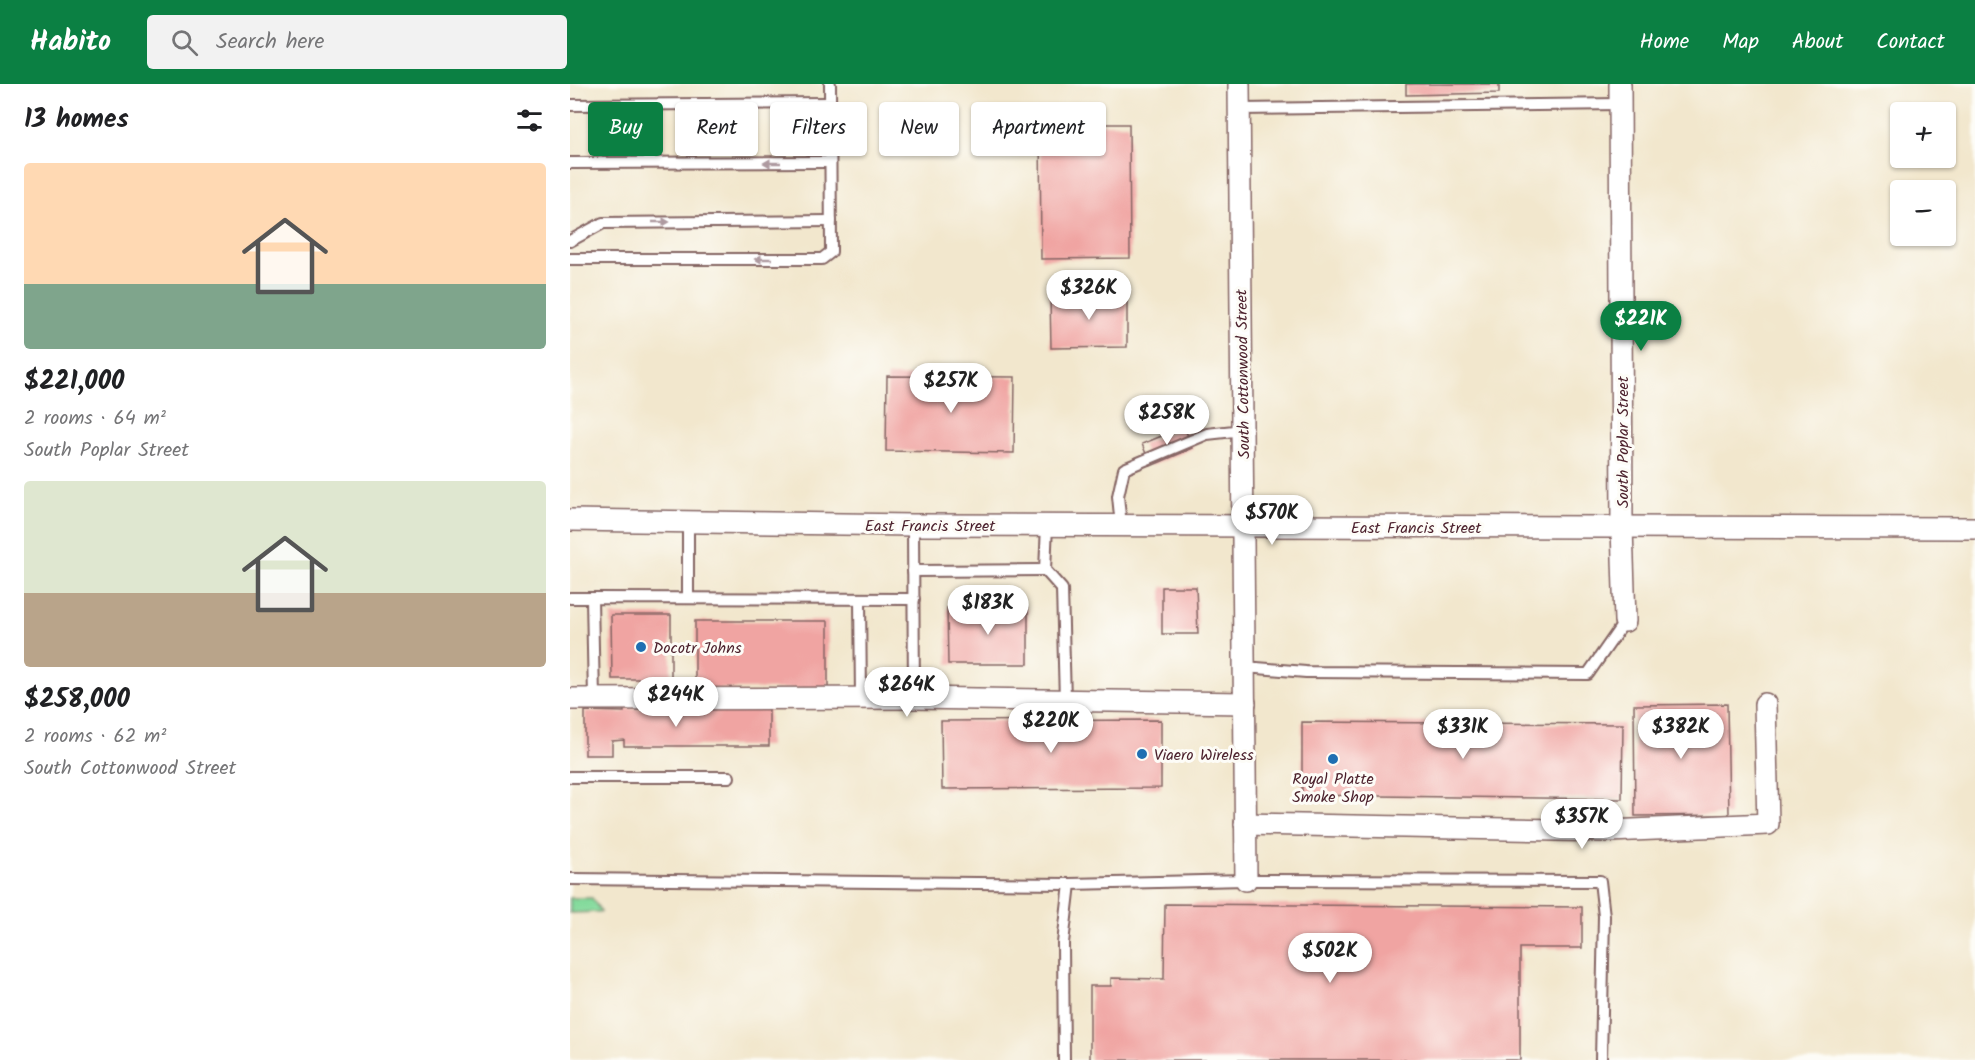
<!DOCTYPE html>
<html lang="en">
<head>
<meta charset="utf-8">
<style>
	body { margin:0; font-family:Kalam,sans-serif; background:#f2f2f2; color:#202124; height:100vh; display:flex; flex-direction:column; font-size:22px; white-space:nowrap }
	* { box-sizing:border-box; margin:0 }
	p { font-size:20px; color:#757577 }
	.icon { flex:none; width:33px; height:33px; fill:none; stroke:currentColor; stroke-width:2; stroke-linecap:round; stroke-linejoin:round }
	.map { position:relative; flex:1; overflow:hidden }
	.drawer { display:flex; flex-direction:column; background:#fff; width:570px }
	.drawer>* { flex:none }
	.guide { position:absolute; left:18px; top:18px; width:570px; height:54px; display:flex; gap:12px }
	.controls { position:absolute; left:1320px; top:18px; display:grid; gap:12px }
	.controls a { display:grid; place-items:center; width:66px; height:66px; border-radius:6px; background:#fff; box-shadow:0 2px 4px #0004; font-size:30px }
	.price { position:absolute; translate:-50% -51px; padding:0 14px; border-radius:21px; background:#fff; color:#222; font-size:20px; line-height:39px; filter:drop-shadow(0 2px 3px #0008) }
	.price::after { content:''; position:absolute; left:50%; top:36px; width:18px; height:14px; margin-left:-9px; background:inherit; clip-path:polygon(0 0,100% 0,50% 100%) }
	.price.active { background:#0b8043; color:#fff }
	ul { padding:0; list-style:none }
	li { display:grid; align-content:center; gap:12px; height:318px; padding:0 24px }
	li span { display:grid; place-items:center; height:186px; border-radius:6px; color:#555 }
	li>.icon { margin-inline-start:auto }
	span .icon { width:108px; height:108px; fill:#fffc; stroke-width:1 }
	li b { font-size:26px }
	h2 { display:flex; justify-content:space-between; align-items:center; height:72px; padding:0 24px; font-size:26px }
	.chip { padding:0 21px; border-radius:6px; background:#fff; box-shadow:0 2px 4px #0004; font-size:21px; line-height:54px }
	.chip.active { background:#0b8043; color:#fff }
	header { display:flex; align-items:center; gap:36px; box-sizing:border-box; height:84px; padding:0 30px; background:#0b8043; color:#fff }
	header strong { font-size:28px }
	nav { display:flex; gap:33px; margin-inline-start:auto; font-size:21px }
	.search { width:420px; height:54px; background:#f2f2f2; display:flex; align-items:center; gap:15px; box-sizing:border-box; padding:0 21px; border-radius:6px; color:#757577; font-size:22px }
	main { display:flex; flex:1; min-height:0 }
	.map>svg:first-child { display:block }
</style>
</head>
<body>
<header>
<strong>Habito</strong>
<div class="search"><svg class="icon" aria-label="search" viewBox="0 0 24 24"><circle cx="10" cy="10" r="6"/><path d="M15 15l6 6"/></svg>Search here</div>
<nav><a>Home</a><a>Map</a><a>About</a><a>Contact</a></nav>
</header>
<main>
<section class="drawer">
<h2>13 homes<svg class="icon" aria-label="filters" viewBox="0 0 24 24"><path d="M4 7h16M4 17h16"/><circle cx="9" cy="7" r="2"/><circle cx="15" cy="17" r="2"/></svg></h2>
<ul>
<li><span style="background:linear-gradient(#ffd9b3 65%,#7fa58c 0)"><svg class="icon" aria-label="home" viewBox="0 0 24 24"><path d="M3 11l9-7 9 7M6 9v11h12V9"/></svg></span><div><b>$221,000</b><p>2 rooms · 64 m²</p><p>South Poplar Street</p></div></li>
<li><span style="background:linear-gradient(#dfe7d0 60%,#b9a48a 0)"><svg class="icon" aria-label="home" viewBox="0 0 24 24"><path d="M3 11l9-7 9 7M6 9v11h12V9"/></svg></span><div><b>$258,000</b><p>2 rooms · 62 m²</p><p>South Cottonwood Street</p></div></li>
</ul>
</section>
<div class="map">
<svg width="1405" height="976" viewBox="0 0 1405 976">
	<rect width="100%" height="100%" fill="#fdfcf7"/>
	<filter id="ink" filterUnits="userSpaceOnUse"><feTurbulence type="fractalNoise" baseFrequency=".0167" numOctaves="2"/><feDisplacementMap in="SourceGraphic" scale="12" xChannelSelector="R" yChannelSelector="G"/><feConvolveMatrix kernelMatrix="1 2 1 2 8 2 1 2 1" color-interpolation-filters="sRGB"/></filter>
	<filter id="wash" filterUnits="userSpaceOnUse"><feTurbulence type="fractalNoise" baseFrequency=".008" numOctaves="4" result="noise"/><feDisplacementMap in="SourceGraphic" scale="24" xChannelSelector="R" yChannelSelector="G"/><feGaussianBlur stdDeviation="1.35" result="paint"/><feColorMatrix in="noise" values="0 0 0 0 0 0 0 0 0 0 0 0 0 0 0 0 0 1.4 0 .05"/><feComposite in="paint" operator="in"/></filter>
	<g filter="url(#wash)">
		<rect width="100%" height="100%" fill="#f2e7cd"/>
		<polygon fill="#84da9c" stroke="#677c64" stroke-width="1.5" points="0,814 22,814 31,828 0,829"/>
		<g id="blocks">
			<g fill="#f0a4a2">
				<polygon points="836,0 929,0 929,9 836,11"/>
				<polygon points="470,40 559,40 560,174 471,175"/>
				<polygon points="557,210 557,263 481,264 480,211"/>
				<polygon points="317,292 445,293 444,369 316,367"/>
				<polygon points="614,343 623,364 581,382 572,360"/>
				<polygon points="592,503 626,503 628,550 592,550"/>
				<polygon points="377,524 458,524 458,580 378,580"/>
				<polygon points="41,531 101,531 101,595 42,595"/>
				<rect x="125" y="537" width="133" height="68"/>
				<polygon points="1157,620 1159,731 1065,732 1064,621"/>
				<polygon points="54,624 199,625 199,662 54,662 54,656 42,657 42,671 15,671 15,627 54,628"/>
				<polygon points="591,636 591,704 372,705 371,637"/>
				<polygon points="732,638 1053,640 1052,715 732,711"/>
				<polygon points="595,820 1012,823 1012,864 950,864 950,976 520,976 520,902 541,902 541,894 594,895"/>
			</g>
		</g>
	</g>
	<g filter="url(#ink)">
		<use href="#blocks" fill-opacity="0" stroke="#856564" stroke-width="1.5"/>
		<g fill="none" stroke-linecap="round" stroke-linejoin="round">
			<g stroke="#856564" stroke-width="14">
				<g id="service">
					<polyline points="0,21 260,19"/>
					<polyline points="670,25 1050,20"/>
					<polyline points="0,79 260,78"/>
					<polyline points="0,157 33,139 261,137"/>
					<polyline points="0,175 252,175 261,168 260,0"/>
					<polyline points="118,438 118,514"/>
					<polyline points="343,441 344,614"/>
					<polyline points="477,441 475,486 492,505 495,616"/>
					<polyline points="551,442 548,412 554,385 637,350 673,346"/>
					<polyline points="343,487 475,486"/>
					<polyline points="0,514 22,514"/>
					<polyline points="290,515 291,614"/>
					<polyline points="674,583 736,588 1018,590 1055,537"/>
					<polyline points="24,615 22,514 344,515"/>
					<polyline points="0,693 159,693"/>
					<polyline points="0,795 500,800 676,796 1030,797 1034,832 1031,976"/>
					<polyline points="494,976 493,859 500,800"/>
				</g>
			</g>
			<g stroke="#856564" stroke-width="24">
				<g id="minor">
					<polyline points="669,0 676,796"/>
					<polyline points="1050,0 1052,443 1055,537"/>
					<polyline points="0,436 343,441 1405,444"/>
					<polyline points="0,615 344,614 675,619"/>
					<polyline points="675,740 1040,747 1198,740 1195,620"/>
				</g>
			</g>
			<use href="#service" stroke="#fff" stroke-width="10"/>
			<use href="#minor" stroke="#fff" stroke-width="21"/>
		</g>
		<defs><path id="oneway-solid" d="M-6-.8H1V-3.2L6.5 0L1 3.2V.8H-6Z" transform="scale(1.5)"/></defs>
		<g fill="#ae9aa0">
			<use href="#oneway-solid" transform="translate(202 79) rotate(180)"/>
			<use href="#oneway-solid" transform="translate(91 138)"/>
			<use href="#oneway-solid" transform="translate(193 175) rotate(-180)"/>
		</g>
	</g>
	<g fill="#1f6fb2" stroke="#fdfcf7" stroke-width="2">
		<circle cx="71" cy="563" r="6"/>
		<circle cx="572" cy="670" r="6"/>
		<circle cx="763" cy="675" r="6"/>
	</g>
	<g text-anchor="middle" stroke-width="6" stroke-linejoin="round" paint-order="stroke">
		<g font-size="16" fill="#4a1f2b" stroke="#fdfcf7">
			<text transform="translate(672 290) rotate(-91)" y="6">South Cottonwood Street</text>
			<text transform="translate(1052 358) rotate(-90)" y="6">South Poplar Street</text>
			<text x="360" y="447">East Francis Street</text>
			<text x="846" y="449">East Francis Street</text>
		</g>
		<g font-size="16" fill="#4a1f2b" stroke="#fdfcf7" text-anchor="start">
			<text x="83" y="569">Docotr Johns</text>
			<text x="584" y="676">Viaero Wireless</text>
			<text x="763" y="700" text-anchor="middle">Royal Platte<tspan x="763" dy="18">Smoke Shop</tspan></text>
		</g>
	</g>
</svg>
<div class="controls">
<a>+</a>
<a>−</a>
</div>
<b class="price" style="left:519px;top:237px">$326K</b>
<b class="price active" style="left:1071px;top:268px">$221K</b>
<b class="price" style="left:381px;top:330px">$257K</b>
<b class="price" style="left:597px;top:362px">$258K</b>
<b class="price" style="left:702px;top:462px">$570K</b>
<b class="price" style="left:418px;top:552px">$183K</b>
<b class="price" style="left:337px;top:634px">$264K</b>
<b class="price" style="left:106px;top:644px">$244K</b>
<b class="price" style="left:481px;top:670px">$220K</b>
<b class="price" style="left:893px;top:676px">$331K</b>
<b class="price" style="left:1111px;top:676px">$382K</b>
<b class="price" style="left:1012px;top:766px">$357K</b>
<b class="price" style="left:760px;top:900px">$502K</b>
<div class="guide">
<a class="chip active">Buy</a>
<a class="chip">Rent</a>
<a class="chip">Filters</a>
<a class="chip">New</a>
<a class="chip">Apartment</a>
</div>
</div>
</main>
</body>
</html>
